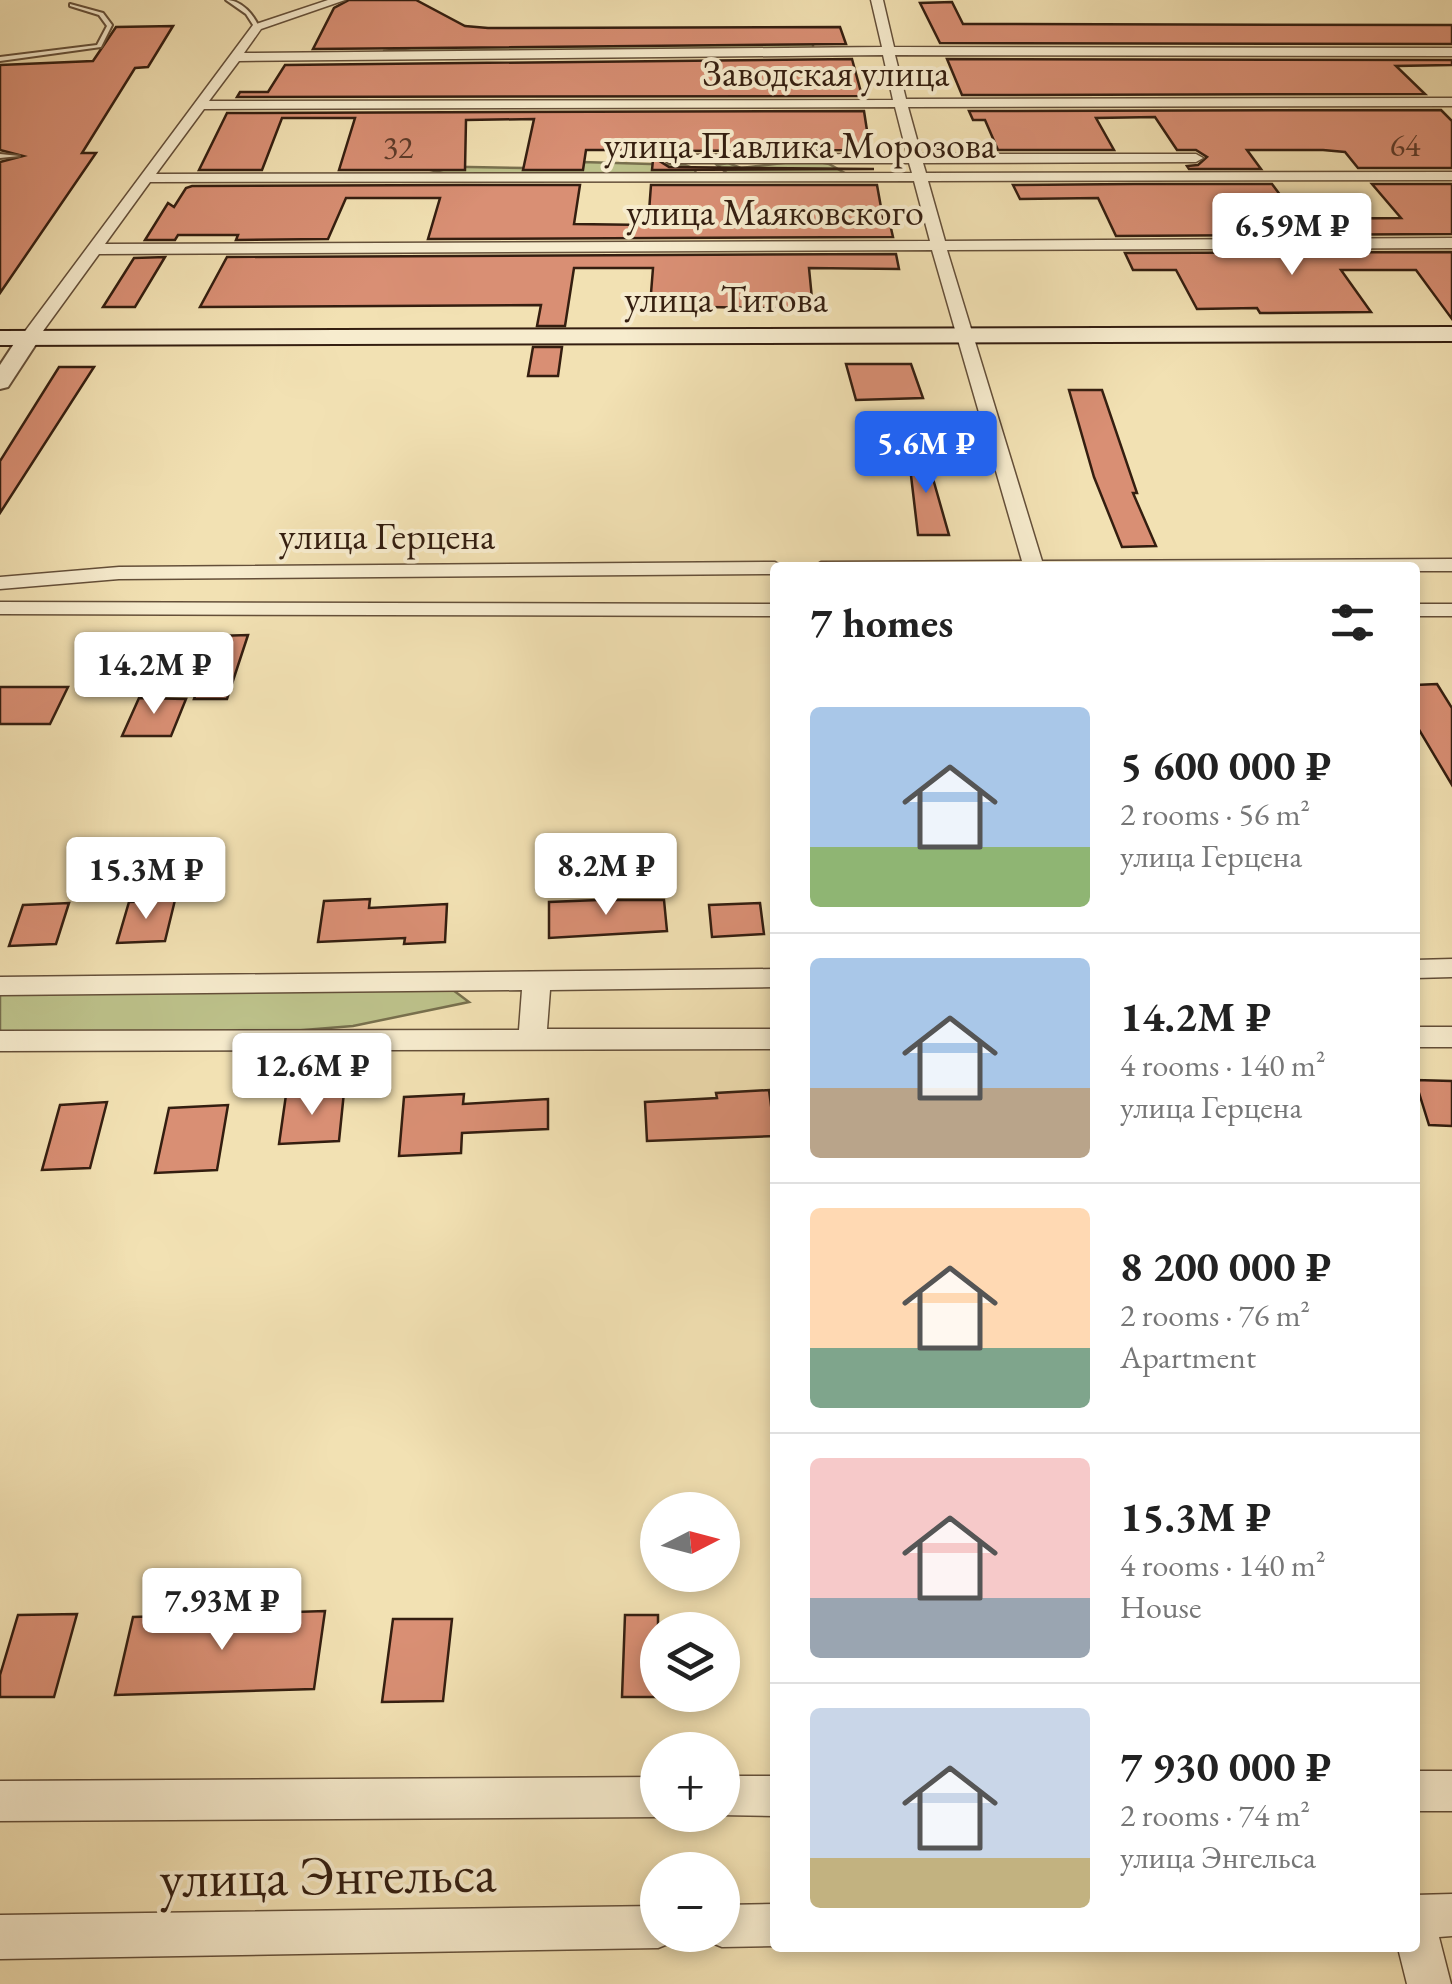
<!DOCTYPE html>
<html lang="en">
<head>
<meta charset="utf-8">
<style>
	body { margin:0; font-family:"EB Garamond",serif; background:#f6f6f6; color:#222; height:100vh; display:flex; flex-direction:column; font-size:38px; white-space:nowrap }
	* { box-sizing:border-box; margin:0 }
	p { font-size:32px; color:#767676 }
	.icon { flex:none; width:55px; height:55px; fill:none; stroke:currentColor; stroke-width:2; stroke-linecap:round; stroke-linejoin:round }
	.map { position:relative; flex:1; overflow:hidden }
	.details { position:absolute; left:770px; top:562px; width:650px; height:1390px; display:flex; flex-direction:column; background:#fff; border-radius:10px; box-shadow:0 5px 15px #0003 }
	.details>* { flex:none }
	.needle { width:65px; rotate:84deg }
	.controls { position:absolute; left:640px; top:1492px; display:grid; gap:20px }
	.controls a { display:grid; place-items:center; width:100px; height:100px; border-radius:50%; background:#fff; box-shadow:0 5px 15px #0003; font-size:50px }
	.price { position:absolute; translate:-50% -85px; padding:0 22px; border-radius:10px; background:#fff; color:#222; font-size:32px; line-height:65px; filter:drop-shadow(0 2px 5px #0008) }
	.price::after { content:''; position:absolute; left:50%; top:60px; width:30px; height:22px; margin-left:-15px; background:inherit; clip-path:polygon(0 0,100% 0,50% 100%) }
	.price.current { background:#2563eb; color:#fff }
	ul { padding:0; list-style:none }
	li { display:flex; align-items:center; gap:30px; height:250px; padding:0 40px }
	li+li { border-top:2px solid #e0e0e0 }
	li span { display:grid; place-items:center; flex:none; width:280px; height:200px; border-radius:10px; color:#555 }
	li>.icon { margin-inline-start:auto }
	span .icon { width:120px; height:120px; fill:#fffc; stroke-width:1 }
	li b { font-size:42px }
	h2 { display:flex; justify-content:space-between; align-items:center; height:120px; padding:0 40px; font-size:42px }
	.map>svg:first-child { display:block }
</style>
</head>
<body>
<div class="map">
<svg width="1452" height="1984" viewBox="0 0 1452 1984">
	<rect width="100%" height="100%" fill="#f2e1b3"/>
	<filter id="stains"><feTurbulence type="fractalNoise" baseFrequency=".002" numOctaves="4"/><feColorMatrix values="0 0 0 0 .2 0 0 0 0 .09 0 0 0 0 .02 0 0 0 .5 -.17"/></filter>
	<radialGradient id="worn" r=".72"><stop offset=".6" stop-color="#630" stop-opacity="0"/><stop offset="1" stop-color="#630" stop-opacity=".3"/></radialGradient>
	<g fill="#bdc28b" stroke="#78704e" stroke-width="2.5">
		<polygon points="813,42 813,49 383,51 418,47"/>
		<polygon points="809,160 829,164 843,172 836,176 729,175 717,165 728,163 741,168"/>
		<polygon points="582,162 685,165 695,169 696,175 450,175 415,166 527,168"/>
		<polygon points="449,987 469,1002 353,1026 279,1032 0,1035 0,992"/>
	</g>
	<g fill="#d98f74" stroke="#341e10" stroke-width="2.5">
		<polygon points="349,0 416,0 465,26 488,28 840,27 846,44 313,49 334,8"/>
		<polygon points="952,2 963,24 1452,25 1452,44 940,43 920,3"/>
		<polygon points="173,26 148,67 135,68 82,153 96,153 0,293 0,162 23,156 0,150 0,65 93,61 116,27"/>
		<polygon points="852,59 862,96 237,97 240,92 268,92 285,65"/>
		<polygon points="947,59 1452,60 1452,65 1396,66 1425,94 962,95"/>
		<polygon points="1441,110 1452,121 1452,168 1358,168 1345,152 1323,150 1247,150 1261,169 1189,169 1187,166 1198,165 1207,157 1196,150 1177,150 1155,117 1096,118 1114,150 998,150 985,120 973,120 969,111"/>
		<polygon points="864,111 870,150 669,151 658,160 669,167 874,169 652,170 654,150 586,150 583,170 523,170 534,119 466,120 465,170 339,170 355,118 282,118 262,170 199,170 227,113"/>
		<polygon points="1134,184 1272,184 1298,219 1401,218 1372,184 1452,184 1452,234 1116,236 1098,198 1020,199 1013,185"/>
		<polygon points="465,185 580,185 574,224 648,225 651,185 877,185 884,224 890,224 893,237 428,239 440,198 346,198 328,239 236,240 238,235 178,235 175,240 145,240 168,203 174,207 186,188 192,186"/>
		<polygon points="1452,252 1452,319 1416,270 1341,270 1371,312 1260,313 1257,308 1197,309 1176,270 1133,270 1125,253"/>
		<polygon points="896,254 899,269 809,268 813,309 650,306 653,268 574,268 565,326 537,326 541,305 200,307 227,257"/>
		<polygon points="165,257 135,307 103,307 134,258"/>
		<polygon points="533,347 562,347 558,376 528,376"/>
		<polygon points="846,364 911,364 923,398 856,400"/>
		<polygon points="59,367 94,367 0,513 0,461"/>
		<polygon points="1069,390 1102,390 1137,493 1133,493 1156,546 1122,547 1094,477"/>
		<polygon points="924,447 949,535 918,535 908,450"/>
		<polygon points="248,635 227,699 194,699 216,636"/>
		<polygon points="1437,684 1452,708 1452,785 1415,723 1415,685"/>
		<polygon points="0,687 68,687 50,724 0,724"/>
		<polygon points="139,698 186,699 171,736 122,736"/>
		<polygon points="370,899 369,908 447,904 445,942 404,944 405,938 318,942 324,901"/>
		<polygon points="175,900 165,941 117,943 129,902"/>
		<polygon points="598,900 664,900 667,931 549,938 549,902"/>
		<polygon points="69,903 56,944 9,946 23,905"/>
		<polygon points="760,903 764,934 712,937 709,905"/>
		<polygon points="1415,1080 1452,1081 1452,1126 1429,1125"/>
		<polygon points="769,1090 775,1136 647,1141 645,1102 717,1098 716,1093"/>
		<polygon points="344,1092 339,1141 279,1144 286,1095"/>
		<polygon points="464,1094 463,1104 548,1099 548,1129 462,1133 461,1153 399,1156 404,1097"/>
		<polygon points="107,1102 90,1168 42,1170 60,1105"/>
		<polygon points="228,1105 217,1170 155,1173 169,1108"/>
		<polygon points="325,1611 314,1689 115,1695 133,1617"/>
		<polygon points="77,1614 54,1697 0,1697 0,1675 18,1615"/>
		<polygon points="625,1615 658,1615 658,1697 622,1697"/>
		<polygon points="393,1619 452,1619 443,1701 382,1702"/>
	</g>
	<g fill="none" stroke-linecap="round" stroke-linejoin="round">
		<g stroke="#644f39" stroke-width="4">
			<g id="service">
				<path d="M226,0C242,0 255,16 259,28H255L246,14Z"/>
				<polygon points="70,4 103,13 112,25 101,47 0,61 0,57 97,45 107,26 99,15 70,6"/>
				<polygon points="0,154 19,156 0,158"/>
			</g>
		</g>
		<g stroke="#644f39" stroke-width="3">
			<g id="minor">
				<path d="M328,0H345L261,29L244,53L882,47L871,0H883L894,47L1452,48V56L895,55L906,99L1452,98V106L908,107L921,154H1196L1203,158L1196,162L923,163L926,173L1452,172V180L928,181L945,241L1452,238V248L947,250L1042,561L1452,559V571H1415V568H811L821,562L1022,561L932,250L99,254L35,342H23V334L253,25ZM883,55L893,100L209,101L239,61ZM895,107L907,154L669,155L662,159L669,163H909L912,173L156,174L204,109ZM914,181L930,241L105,244L150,182Z"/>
				<polygon points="775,562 785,568 775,568 775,574 119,579 0,589 0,577 119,567"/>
				<polygon points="0,602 775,604 775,616 0,614"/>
				<rect x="1415" y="604" width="37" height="12"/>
				<polygon points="1452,959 1452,977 1415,978 1415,960"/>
				<polygon points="775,969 775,987 550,990 547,1029 775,1029 775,1049 0,1051 0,1031 519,1030 522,990 0,995 0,977"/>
				<rect x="1415" y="1027" width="37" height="20"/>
				<rect x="1415" y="1771" width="37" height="40"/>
				<polygon points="722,1776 775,1776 775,1816 719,1815 722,1815"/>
				<polygon points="658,1777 658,1815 664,1815 658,1817 0,1821 0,1781"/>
				<polygon points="1452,1894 1452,1936 1439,1937 1451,1984 1407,1984 1398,1948 1415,1948 1415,1895"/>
				<polygon points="775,1904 775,1946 722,1947 707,1941 704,1935 722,1935 722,1905"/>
				<polygon points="658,1906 658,1935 676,1935 673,1942 658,1948 0,1959 0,1915"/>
			</g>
		</g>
		<g stroke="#644f39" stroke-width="4">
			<polygon id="tertiary" points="29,332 40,338 8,387 0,389 0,365 21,333"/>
		</g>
		<g stroke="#341e10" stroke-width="4">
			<polygon id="secondary" points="1452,327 1452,341 0,345 0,331"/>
		</g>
		<use href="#service" fill="#f7ecce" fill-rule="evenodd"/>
		<use href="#minor" fill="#f7ecce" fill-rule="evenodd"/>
		<use href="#tertiary" fill="#f7ecce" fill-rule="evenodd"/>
		<use href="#secondary" fill="#f7ecce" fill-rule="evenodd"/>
	</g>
	<g text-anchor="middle" stroke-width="8" stroke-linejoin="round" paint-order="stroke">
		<g font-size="32" fill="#5d3a29">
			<text x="1405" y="156">64</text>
			<text x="398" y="158">32</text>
		</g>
		<g font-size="38" fill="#341e10" stroke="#f7ecce">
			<text x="826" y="86">Заводская улица</text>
			<text x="800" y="158">улица Павлика Морозова</text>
			<text x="775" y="225">улица Маяковского</text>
			<text x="726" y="312">улица Титова</text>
			<text x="387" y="549">улица Герцена</text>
		</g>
		<g font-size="55" fill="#341e10" stroke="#f7ecce">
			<text transform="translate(328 1875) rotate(-1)" y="19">улица Энгельса</text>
		</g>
	</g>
	<rect width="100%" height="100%" filter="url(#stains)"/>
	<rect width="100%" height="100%" fill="url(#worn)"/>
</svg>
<div class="controls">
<a><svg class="needle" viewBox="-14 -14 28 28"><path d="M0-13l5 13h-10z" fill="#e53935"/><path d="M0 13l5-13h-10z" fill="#767676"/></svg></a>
<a><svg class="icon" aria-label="layers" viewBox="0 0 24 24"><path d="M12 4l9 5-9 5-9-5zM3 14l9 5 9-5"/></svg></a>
<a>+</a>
<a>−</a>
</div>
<b class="price" style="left:1292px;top:278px">6.59M ₽</b>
<b class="price current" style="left:926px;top:496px">5.6M ₽</b>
<b class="price" style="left:154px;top:717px">14.2M ₽</b>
<b class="price" style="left:606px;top:918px">8.2M ₽</b>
<b class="price" style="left:146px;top:922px">15.3M ₽</b>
<b class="price" style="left:312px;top:1118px">12.6M ₽</b>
<b class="price" style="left:222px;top:1653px">7.93M ₽</b>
<section class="details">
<h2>7 homes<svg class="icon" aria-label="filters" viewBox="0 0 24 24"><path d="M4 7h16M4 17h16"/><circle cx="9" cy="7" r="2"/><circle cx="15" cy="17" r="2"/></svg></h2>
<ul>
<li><span style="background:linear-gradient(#a9c7e8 70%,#8fb573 0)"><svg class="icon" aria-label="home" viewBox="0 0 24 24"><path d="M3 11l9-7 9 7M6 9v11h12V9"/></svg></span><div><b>5 600 000 ₽</b><p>2 rooms · 56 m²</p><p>улица Герцена</p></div></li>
<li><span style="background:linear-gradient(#a9c7e8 65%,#b9a48a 0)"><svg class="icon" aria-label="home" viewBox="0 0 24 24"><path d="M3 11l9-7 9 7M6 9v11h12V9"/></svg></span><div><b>14.2M ₽</b><p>4 rooms · 140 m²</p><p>улица Герцена</p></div></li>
<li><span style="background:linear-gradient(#ffd9b3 70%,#7fa58c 0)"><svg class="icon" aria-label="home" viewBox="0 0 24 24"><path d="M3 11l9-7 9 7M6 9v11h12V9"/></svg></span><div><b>8 200 000 ₽</b><p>2 rooms · 76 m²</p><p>Apartment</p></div></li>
<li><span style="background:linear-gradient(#f6c9c9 70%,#9aa5b1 0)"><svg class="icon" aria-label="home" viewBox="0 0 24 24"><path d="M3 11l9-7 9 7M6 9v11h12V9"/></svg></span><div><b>15.3M ₽</b><p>4 rooms · 140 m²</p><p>House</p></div></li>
<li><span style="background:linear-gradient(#c9d6e8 75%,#c2b280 0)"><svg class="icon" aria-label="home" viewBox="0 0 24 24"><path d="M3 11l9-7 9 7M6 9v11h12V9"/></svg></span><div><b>7 930 000 ₽</b><p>2 rooms · 74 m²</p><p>улица Энгельса</p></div></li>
</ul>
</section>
</div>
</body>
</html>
